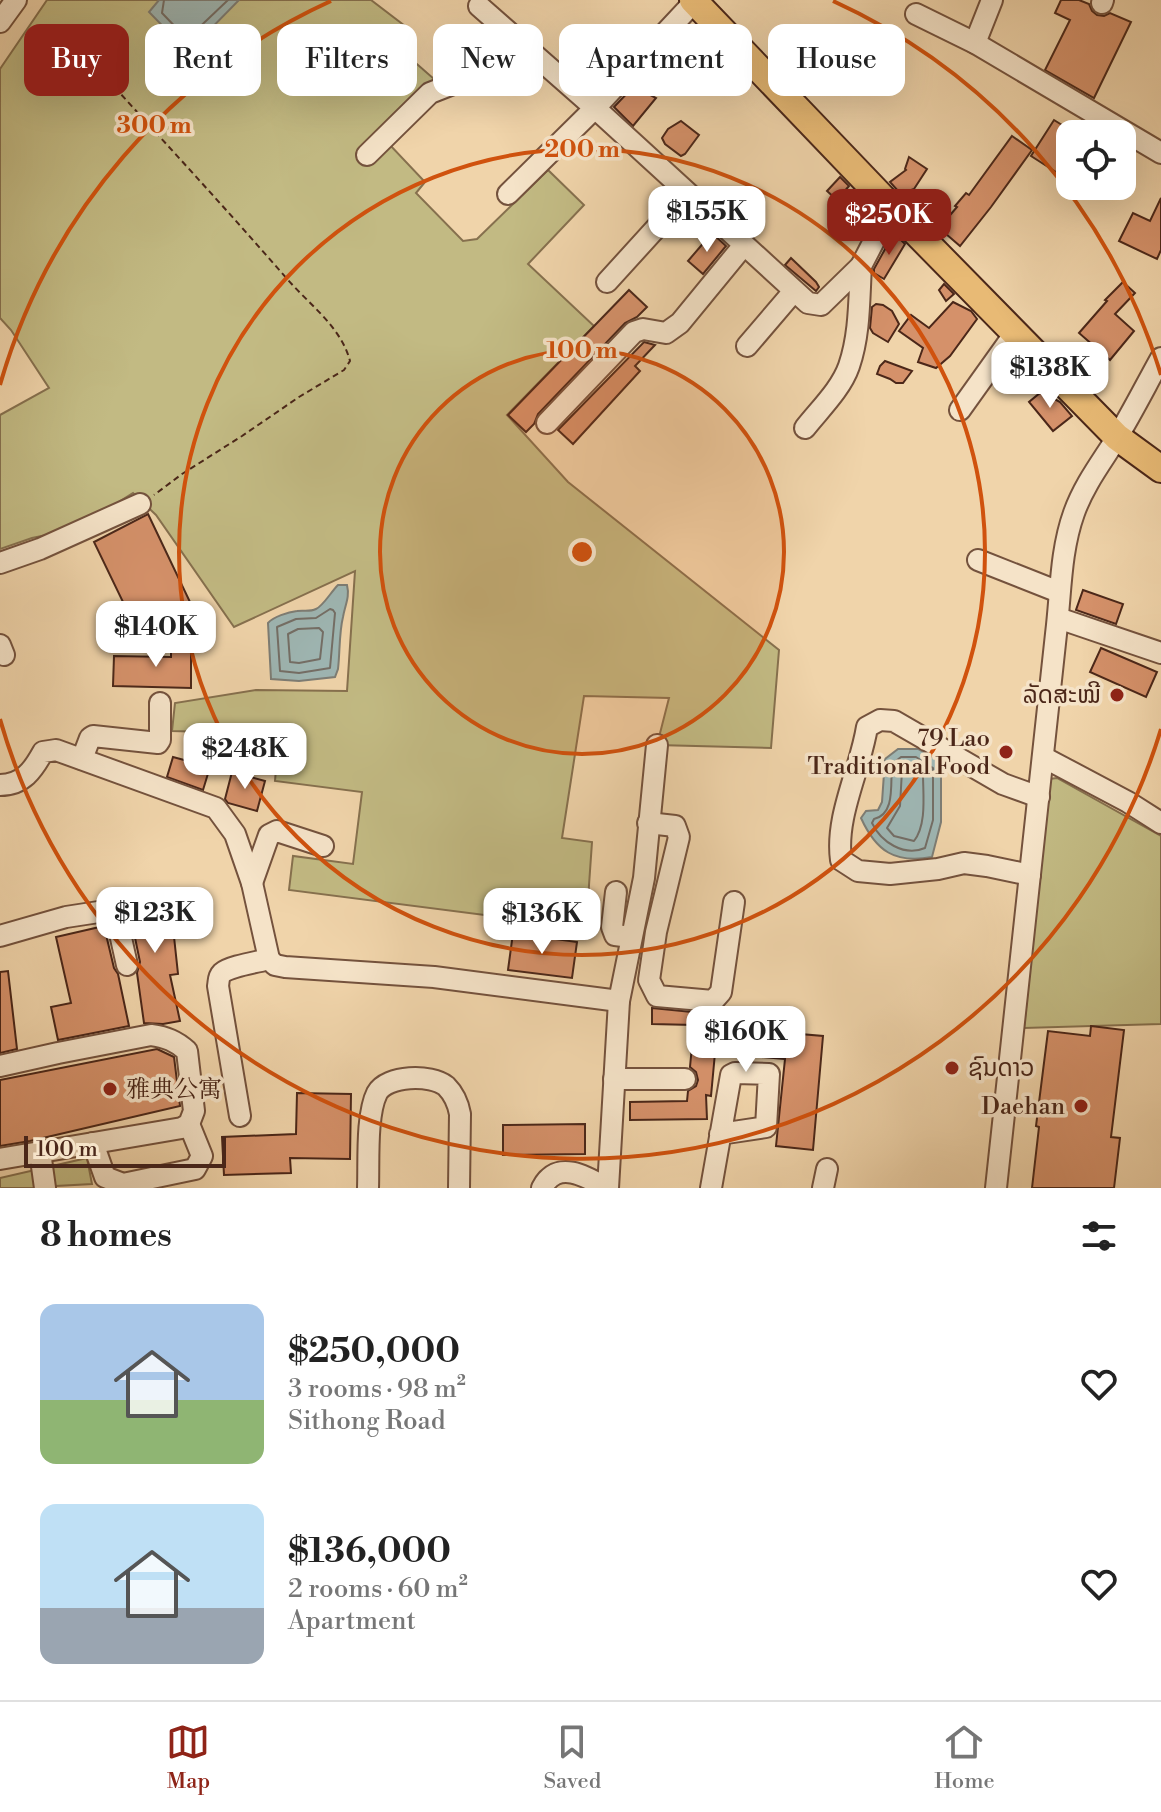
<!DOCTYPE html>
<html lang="en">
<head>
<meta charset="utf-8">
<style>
	body { margin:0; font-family:"Libre Bodoni","Noto Serif SC","Noto Sans Lao",serif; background:#f6f6f6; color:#222; height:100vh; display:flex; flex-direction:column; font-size:30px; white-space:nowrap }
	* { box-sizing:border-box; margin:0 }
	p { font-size:26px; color:#767676 }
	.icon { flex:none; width:44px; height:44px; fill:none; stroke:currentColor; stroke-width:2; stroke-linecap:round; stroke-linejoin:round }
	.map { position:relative; height:1188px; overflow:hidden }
	.panel { display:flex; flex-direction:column; background:#fff; flex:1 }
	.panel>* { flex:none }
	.guide { position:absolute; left:24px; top:24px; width:1114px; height:72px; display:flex; gap:16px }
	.controls { position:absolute; left:1056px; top:120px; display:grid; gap:16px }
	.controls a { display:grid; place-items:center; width:80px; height:80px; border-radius:16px; background:#fff; box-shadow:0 8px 32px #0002; font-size:40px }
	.scale { position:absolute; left:24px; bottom:20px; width:202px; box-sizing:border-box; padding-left:8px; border:4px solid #4b2719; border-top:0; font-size:22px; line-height:28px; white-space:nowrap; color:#4b2719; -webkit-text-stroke:6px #f5e3c8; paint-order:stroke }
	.price { position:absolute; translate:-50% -68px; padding:0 18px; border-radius:16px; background:#fff; color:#222; font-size:26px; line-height:52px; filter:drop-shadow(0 2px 4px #0008) }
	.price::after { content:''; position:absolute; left:50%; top:48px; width:24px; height:18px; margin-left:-12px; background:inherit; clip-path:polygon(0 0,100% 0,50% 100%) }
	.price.selected { background:#8f2418; color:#fff }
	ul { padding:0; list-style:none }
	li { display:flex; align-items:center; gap:24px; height:200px; padding:0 40px }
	li span { display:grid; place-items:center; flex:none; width:224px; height:160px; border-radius:16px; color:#555 }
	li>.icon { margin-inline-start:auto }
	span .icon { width:96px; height:96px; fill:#fffc; stroke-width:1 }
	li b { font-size:34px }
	h2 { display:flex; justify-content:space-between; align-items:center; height:96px; padding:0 40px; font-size:34px }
	.pill { padding:0 28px; border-radius:16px; background:#fff; box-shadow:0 8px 32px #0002; font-size:28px; line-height:72px }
	.pill.selected { background:#8f2418; color:#fff }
	.tab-bar { display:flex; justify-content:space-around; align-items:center; height:112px; border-top:2px solid #e0e0e0; background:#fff; font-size:22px; color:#767676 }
	.tab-bar a { display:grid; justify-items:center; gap:4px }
	.tab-bar .selected { color:#8f2418 }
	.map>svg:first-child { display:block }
</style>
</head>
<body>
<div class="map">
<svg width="1161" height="1188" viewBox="0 0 1161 1188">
	<rect width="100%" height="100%" fill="#f0d4aa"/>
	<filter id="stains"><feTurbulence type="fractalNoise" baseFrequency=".0025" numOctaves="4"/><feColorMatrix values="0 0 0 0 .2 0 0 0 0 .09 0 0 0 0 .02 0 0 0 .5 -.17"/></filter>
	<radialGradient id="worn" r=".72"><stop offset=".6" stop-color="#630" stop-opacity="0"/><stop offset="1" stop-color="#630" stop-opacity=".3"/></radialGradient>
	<g fill="#c2ba83" stroke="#86704e" stroke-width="2">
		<polygon points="47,0 371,0 405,26 393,43 434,79 384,134 388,143 425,182 416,193 463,241 477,239 548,170 584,205 528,264 594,326 507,415 568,482 779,650 771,748 657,745 669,698 584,696 562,838 592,842 586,928 289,890 293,856 353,864 362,792 275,781 279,734 172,731 175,703 256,690 347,691 355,571 234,627 156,515 133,493 76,529 32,538 0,549 0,415 49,388 11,330 0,318 0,69"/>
		<polygon points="1057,778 1161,836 1161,1024 1024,1028 1049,779"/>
		<polygon points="87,1158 92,1184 56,1186 55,1188 0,1188 0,1178"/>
	</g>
	<g fill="#9eb6b3" stroke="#7d7d75" stroke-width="2">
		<polygon points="159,0 239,0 189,51 182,46 149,12"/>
		<path d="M338,585H347C350,597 345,605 343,617C339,633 340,652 338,669L335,677L299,681L271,679L268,623C273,617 288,612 297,611C303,610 310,612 316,609C323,606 331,592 338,585Z"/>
		<path d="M898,749H918L941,762V822L932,857C895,864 876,851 861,818L866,811L878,810L882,802L885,759Z"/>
	</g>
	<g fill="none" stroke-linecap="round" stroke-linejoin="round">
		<g stroke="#746e66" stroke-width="2">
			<polyline points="164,0 162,13 187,39 228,0"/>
			<polygon points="330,609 333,610 335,613 330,668 299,673 280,671 277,627 296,619 316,618"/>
			<polygon points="319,628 323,632 320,659 299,663 290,662 288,634 298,629"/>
			<path d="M901,757H916L933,768V820L925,848C904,857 881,842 872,823L874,819C896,814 890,783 892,764Z"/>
			<path d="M905,767H914L923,774C923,795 927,824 914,841L894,836L887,828L900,806L902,770Z"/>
		</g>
	</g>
	<g fill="#d5916a" stroke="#4b2719" stroke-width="2">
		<polygon points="1061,0 1079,0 1089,4 1092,11 1097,15 1104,16 1110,13 1131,22 1094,98 1045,70 1070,20 1055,13"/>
		<polygon points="715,52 721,52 739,71 712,94 703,88 695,78"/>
		<polygon points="634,86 656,98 633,126 614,107"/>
		<polygon points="1054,120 1070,130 1070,181 1031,156"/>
		<polygon points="681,121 699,135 685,154 681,156 665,144 662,138 668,129"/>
		<polygon points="1012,136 1032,150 991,207 960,246 939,228 957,207 955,206 966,193 969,195"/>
		<polygon points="909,157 927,169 914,189 911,190 907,201 890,182 906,170 905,169"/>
		<polygon points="840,177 849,186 837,200 827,191"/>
		<polygon points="1161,198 1161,250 1157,259 1119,241 1133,213 1150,221"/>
		<polygon points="712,233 726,246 703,274 688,261"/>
		<polygon points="894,233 905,244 884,279 874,273 874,269"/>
		<polygon points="791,258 816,282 819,287 816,291 785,265"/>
		<polygon points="1123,282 1135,293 1115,314 1134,331 1110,360 1079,333 1107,301 1105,300"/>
		<polygon points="944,284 954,294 946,301 939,290"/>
		<polygon points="629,290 647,307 637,317 625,323 538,414 534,424 526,432 508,415"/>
		<polygon points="953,302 971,311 977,319 950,356 936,368 918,362 923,348 899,331 911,315 929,328"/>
		<polygon points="876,304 883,305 892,311 899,324 888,342 873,333 870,328 872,307"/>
		<polygon points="644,342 655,345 635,366 640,371 573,444 558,430"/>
		<polygon points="885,361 912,371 903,383 896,383 890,379 877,374 880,366"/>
		<polygon points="1046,388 1049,396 1060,402 1072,416 1053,431 1029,402"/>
		<polygon points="148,514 190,602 136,629 94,542"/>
		<polygon points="1083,590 1123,604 1116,624 1076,610"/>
		<polygon points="171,640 191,640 191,688 113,686 114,656 171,657"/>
		<polygon points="1101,648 1157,672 1146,697 1090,672"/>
		<polygon points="173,757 210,767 203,790 167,777"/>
		<polygon points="232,772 265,781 257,811 228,803 225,799"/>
		<polygon points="169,890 178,974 170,975 180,1021 163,1024 144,1023 137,973 140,962 126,894"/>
		<polygon points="104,926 114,968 118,974 129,1026 58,1040 51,1007 71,1003 56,937"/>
		<polygon points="513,933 577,942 572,978 508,970"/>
		<polygon points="8,971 17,1049 0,1053 0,972"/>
		<polygon points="652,1008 712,1014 719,1013 717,1027 823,1036 813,1150 776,1146 785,1059 715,1053 711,1096 706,1095 707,1119 630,1120 630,1102 687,1101 688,1091 696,1086 698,1080 696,1072 690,1067 694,1025 652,1024"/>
		<polygon points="1091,1026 1124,1030 1111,1137 1120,1138 1114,1188 1032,1188 1039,1127 1036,1126 1048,1031 1090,1036"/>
		<polygon points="157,1049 174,1057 180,1106 30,1141 0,1146 0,1080"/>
		<polygon points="297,1093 351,1094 350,1159 290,1158 291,1173 224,1175 222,1137 296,1134"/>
		<polygon points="585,1124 585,1154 503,1155 503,1125"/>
	</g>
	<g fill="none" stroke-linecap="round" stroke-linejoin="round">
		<g stroke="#74523d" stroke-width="24">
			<g id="minor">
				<polyline points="1102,3 1103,0"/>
				<polyline points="479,6 595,108 808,303 821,305 861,266 877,235 895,211"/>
				<polyline points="916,14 975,43 1161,153"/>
				<polyline points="0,22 16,0"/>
				<polyline points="975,43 992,0"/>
				<polyline points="367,155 430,93 458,82 508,34"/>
				<polyline points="508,194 595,108 696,0"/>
				<polyline points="607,282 687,194"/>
				<polyline points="747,346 794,291"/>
				<polyline points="960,410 1015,333"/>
				<polyline points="547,423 634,332 643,329 666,333 680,323 744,245"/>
				<path d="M805,428C820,409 841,389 849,366C860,334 859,299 861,266"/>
				<polyline points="978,560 1059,592"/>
				<polyline points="0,563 40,549 140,504"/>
				<polyline points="1058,618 1161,653"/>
				<polyline points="0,645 4,655"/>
				<polyline points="1043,757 1128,802 1161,823"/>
				<polyline points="82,759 90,738 93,736 158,743 160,740 160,703"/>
				<path d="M0,785C23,785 33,770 43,752L56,750L216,808L235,834L252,883L269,959L275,965L285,967L434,977L619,1001"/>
				<polyline points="648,823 675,826 679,837 656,932 649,980 657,996 713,1001 721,992 734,902"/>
				<path d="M1030,875L987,866L964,863L938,869L890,874L858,871L841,860C835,816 860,771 867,727L880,720L894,721L1003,784L1039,797"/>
				<polyline points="252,883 269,835 277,831 323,846"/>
				<polyline points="616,892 612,927 615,935 631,937"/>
				<polyline points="0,936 66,917 105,911 117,920 127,965"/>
				<path d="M0,1066L58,1053L151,1035C166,1037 176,1041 187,1051L194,1111L189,1124L182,1128L0,1159"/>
				<polyline points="614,1079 685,1079"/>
				<path d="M240,1116L218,986C219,981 218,977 222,973C230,966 258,962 269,959"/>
				<polyline points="93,1143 105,1177 123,1184 195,1169 202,1156 189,1124"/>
				<polyline points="40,1152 45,1188"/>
				<path d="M368,1188C369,1162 366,1115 377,1093C387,1075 431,1074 446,1086C454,1094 458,1103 460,1114L459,1188"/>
				<path d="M542,1188C557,1159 586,1176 606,1188"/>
				<polyline points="608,1188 619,1001 644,878 657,745"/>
				<polyline points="711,1188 731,1075 735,1073 769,1074 766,1127 720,1134"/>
				<polyline points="823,1188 827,1169"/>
				<path d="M996,1188L1056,634C1061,594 1060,552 1074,513C1084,485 1101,463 1116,439C1132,413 1146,385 1161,358"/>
			</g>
		</g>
		<g stroke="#4b2719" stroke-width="30">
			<polyline id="major" points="693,0 895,211 1117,437 1161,469"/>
		</g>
		<path stroke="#4b2719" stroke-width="2" stroke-dasharray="6 4" stroke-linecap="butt" d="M108,80C168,146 229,212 288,280C310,305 341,327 350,361L344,370L299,397L242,436L182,474L154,495"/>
		<use href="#minor" stroke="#f5e3c8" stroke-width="20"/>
		<use href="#major" stroke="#e8ba75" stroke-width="26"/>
	</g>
	<circle cx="582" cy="552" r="202" fill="#d0520e" fill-opacity=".12"/>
	<g fill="none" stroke="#d0520e" stroke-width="4">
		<circle cx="582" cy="552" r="202"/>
		<circle cx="582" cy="552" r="403"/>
		<path d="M1161 729A605 605 0 0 1 0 719M0 385A605 605 0 0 1 331 1M833 1A605 605 0 0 1 1161 375"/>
	</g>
	<g fill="#8f2418" stroke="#f5e3c8" stroke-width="3">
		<circle cx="1117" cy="695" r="8"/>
		<circle cx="1006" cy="752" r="8"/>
		<circle cx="952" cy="1068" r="8"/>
		<circle cx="110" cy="1089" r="8"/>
		<circle cx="1081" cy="1106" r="8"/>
	</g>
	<g text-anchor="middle" stroke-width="7" stroke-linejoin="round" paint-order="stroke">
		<g font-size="24" fill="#4b2719" stroke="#f5e3c8" text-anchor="end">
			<text x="1101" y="703">ລັດສະໝີ</text>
			<text x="990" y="746">79 Lao<tspan x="990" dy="28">Traditional Food</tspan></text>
			<text x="968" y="1076" text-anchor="start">ຊົນດາວ</text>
			<text x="126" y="1097" text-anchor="start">雅典公寓</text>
			<text x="1065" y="1114">Daehan</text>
		</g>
	</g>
	<circle cx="582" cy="552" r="12" fill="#d0520e" stroke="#f5e3c8" stroke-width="4"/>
	<g font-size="24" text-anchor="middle" font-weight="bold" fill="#d0520e" stroke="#f5e3c8" stroke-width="7" stroke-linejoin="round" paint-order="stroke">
		<text x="154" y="133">300 m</text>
		<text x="582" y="157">200 m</text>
		<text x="582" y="358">100 m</text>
	</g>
	<rect width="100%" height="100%" filter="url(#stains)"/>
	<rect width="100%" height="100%" fill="url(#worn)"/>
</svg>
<div class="controls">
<a><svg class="icon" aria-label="locate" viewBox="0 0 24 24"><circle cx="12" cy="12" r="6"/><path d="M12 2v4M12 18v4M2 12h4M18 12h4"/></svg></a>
</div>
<div class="scale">100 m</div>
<b class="price" style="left:707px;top:254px">$155K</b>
<b class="price selected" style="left:889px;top:257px">$250K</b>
<b class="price" style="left:1050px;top:410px">$138K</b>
<b class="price" style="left:156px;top:669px">$140K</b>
<b class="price" style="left:245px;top:791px">$248K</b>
<b class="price" style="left:155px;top:955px">$123K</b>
<b class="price" style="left:542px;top:956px">$136K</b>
<b class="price" style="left:746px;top:1074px">$160K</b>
<div class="guide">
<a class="pill selected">Buy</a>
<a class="pill">Rent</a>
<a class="pill">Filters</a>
<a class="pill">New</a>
<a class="pill">Apartment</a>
<a class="pill">House</a>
</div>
</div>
<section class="panel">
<h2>8 homes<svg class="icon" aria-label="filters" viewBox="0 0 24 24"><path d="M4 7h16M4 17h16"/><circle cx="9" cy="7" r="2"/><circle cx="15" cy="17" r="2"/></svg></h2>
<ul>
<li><span style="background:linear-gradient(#a9c7e8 60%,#8fb573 0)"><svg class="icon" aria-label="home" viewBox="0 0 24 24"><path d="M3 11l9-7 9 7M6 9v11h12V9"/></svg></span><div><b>$250,000</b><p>3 rooms · 98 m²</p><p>Sithong Road</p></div><svg class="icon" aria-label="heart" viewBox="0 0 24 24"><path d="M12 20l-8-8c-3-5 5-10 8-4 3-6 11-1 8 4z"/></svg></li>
<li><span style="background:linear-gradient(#bfe0f5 65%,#9aa5b1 0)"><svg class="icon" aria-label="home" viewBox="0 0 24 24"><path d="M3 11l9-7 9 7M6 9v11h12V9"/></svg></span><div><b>$136,000</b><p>2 rooms · 60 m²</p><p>Apartment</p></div><svg class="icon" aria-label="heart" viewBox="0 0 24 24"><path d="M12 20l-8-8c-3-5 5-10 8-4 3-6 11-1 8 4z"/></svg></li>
</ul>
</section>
<nav class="tab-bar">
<a class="selected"><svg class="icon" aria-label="map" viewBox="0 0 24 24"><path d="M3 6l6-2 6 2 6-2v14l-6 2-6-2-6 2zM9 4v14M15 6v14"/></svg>Map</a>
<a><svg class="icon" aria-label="saved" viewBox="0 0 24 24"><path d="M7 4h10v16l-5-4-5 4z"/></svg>Saved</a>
<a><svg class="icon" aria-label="home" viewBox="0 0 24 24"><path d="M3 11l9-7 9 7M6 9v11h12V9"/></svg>Home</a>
</nav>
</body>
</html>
